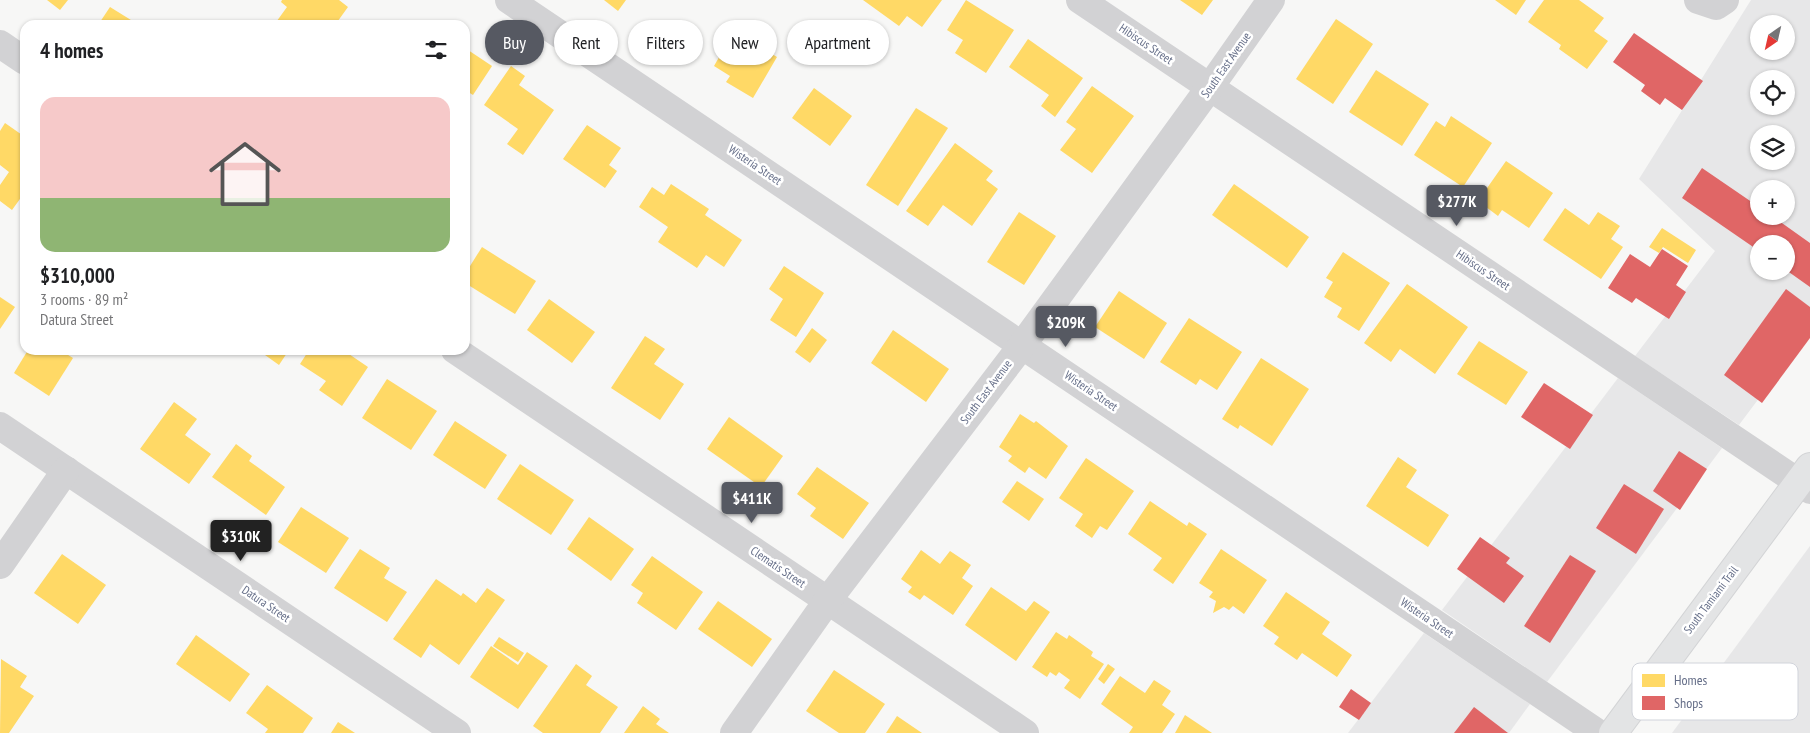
<!DOCTYPE html>
<html lang="en">
<head>
<meta charset="utf-8">
<style>
	body { margin:0; font-family:"PT Sans Narrow",sans-serif; background:#f2f2f2; color:#202124; height:100vh; display:flex; flex-direction:column; font-size:19px; white-space:nowrap }
	* { box-sizing:border-box; margin:0 }
	p { font-size:16px; color:#757577 }
	.icon { flex:none; width:28px; height:28px; fill:none; stroke:currentColor; stroke-width:2; stroke-linecap:round; stroke-linejoin:round }
	.map { position:relative; flex:1; overflow:hidden }
	.side { position:absolute; left:20px; top:20px; width:450px; height:335px; display:flex; flex-direction:column; background:#fff; border-radius:15px; box-shadow:0 1px 4px #0004 }
	.side>* { flex:none }
	.guide { position:absolute; left:485px; top:20px; width:475px; height:45px; display:flex; gap:10px }
	.needle { width:32px; rotate:214deg }
	.buttons { position:absolute; left:1750px; top:15px; display:grid; gap:10px }
	.buttons a { display:grid; place-items:center; width:45px; height:45px; border-radius:50%; background:#fff; box-shadow:0 1px 4px #0004; font-size:25px }
	.price { position:absolute; translate:-50% -42px; padding:0 11px; border-radius:5px; background:#565962; color:#fff; font-size:16px; line-height:32px; filter:drop-shadow(0 1px 2px #0008) }
	.price::after { content:''; position:absolute; left:50%; top:30px; width:15px; height:11px; margin-left:-8px; background:inherit; clip-path:polygon(0 0,100% 0,50% 100%) }
	.price.current { background:#222; color:#fff }
	ul { padding:0; list-style:none }
	li { display:grid; align-content:center; gap:10px; height:265px; padding:0 20px }
	li span { display:grid; place-items:center; height:155px; border-radius:15px; color:#555 }
	li>.icon { margin-inline-start:auto }
	span .icon { width:90px; height:90px; fill:#fffc; stroke-width:1 }
	li b { font-size:21px }
	h2 { display:flex; justify-content:space-between; align-items:center; height:60px; padding:0 20px; font-size:21px }
	.tag { padding:0 18px; border-radius:22px; background:#fff; box-shadow:0 1px 4px #0004; font-size:18px; line-height:45px }
	.tag.current { background:#565962; color:#fff }
	.map>svg:first-child { display:block }
</style>
</head>
<body>
<div class="map">
<svg width="1810" height="733" viewBox="0 0 1810 733">
	<rect width="100%" height="100%" fill="#f7f7f6"/>
	<g fill="#e7e7e8" fill-rule="evenodd">
		<path d="M1751,0H1810V330L1739,425L1635,356L1715,251L1639,179ZM1759,24H1786V51H1759ZM1759,79H1786V106H1759ZM1759,134H1786V161H1759ZM1759,189H1786V216H1759ZM1759,244H1786V271H1759Z"/>
		<polygon points="1618,378 1722,448 1547,682 1442,610"/>
		<polygon points="1810,546 1810,733 1672,733"/>
		<polygon points="1424,633 1530,704 1509,733 1348,733"/>
	</g>
	<g fill="#ffd966">
		<polygon points="47,0 68,0 60,10"/>
		<polygon points="282,0 339,0 348,7 335,25 274,25 287,7 281,2"/>
		<polygon points="604,0 626,0 618,11"/>
		<polygon points="863,0 942,0 922,27 907,16 899,26"/>
		<polygon points="966,0 1014,30 986,73 955,53 963,40 947,30"/>
		<polygon points="1180,0 1213,0 1202,15"/>
		<polygon points="1495,0 1526,0 1516,15"/>
		<polygon points="1544,0 1579,0 1604,18 1594,31 1608,41 1587,69 1559,49 1561,45 1528,22"/>
		<polygon points="110,7 139,25 98,25"/>
		<polygon points="1336,19 1373,44 1333,104 1296,79"/>
		<polygon points="734,31 777,57 753,98 726,82 730,76 714,66"/>
		<polygon points="1028,39 1083,78 1055,117 1041,106 1049,95 1009,67"/>
		<polygon points="465,48 492,66 473,95 465,90"/>
		<polygon points="511,66 525,76 519,85 554,110 523,155 507,144 518,129 484,105"/>
		<polygon points="1376,70 1429,104 1402,146 1349,112"/>
		<polygon points="1092,86 1134,116 1092,173 1060,150 1076,129 1066,122"/>
		<polygon points="814,88 852,116 830,146 792,118"/>
		<polygon points="916,108 948,128 898,206 866,185"/>
		<polygon points="1451,116 1492,143 1463,187 1414,155 1436,121 1445,127"/>
		<polygon points="5,123 25,137 25,192 12,210 0,201 0,185 9,172 0,165 0,131"/>
		<polygon points="587,125 621,148 609,165 617,171 605,188 563,159"/>
		<polygon points="955,143 993,171 986,180 998,189 972,226 943,205 928,226 906,211"/>
		<polygon points="1506,161 1553,193 1529,228 1502,210 1498,216 1478,201"/>
		<polygon points="671,184 709,209 705,215 742,240 724,267 706,255 697,268 658,242 668,227 639,207 652,187 664,195"/>
		<polygon points="1234,184 1309,237 1287,268 1212,215"/>
		<polygon points="1565,208 1589,225 1598,212 1620,226 1611,239 1623,247 1601,279 1543,240"/>
		<polygon points="1019,212 1056,236 1024,285 987,262"/>
		<polygon points="1662,228 1696,250 1688,263 1663,247 1659,253 1649,247"/>
		<polygon points="482,247 536,281 515,314 465,283 465,274"/>
		<polygon points="1343,252 1390,283 1359,331 1337,317 1342,308 1324,297 1333,282 1326,278"/>
		<polygon points="784,266 824,293 796,337 770,320 783,299 769,289"/>
		<polygon points="1407,284 1468,327 1435,374 1400,349 1391,362 1364,343"/>
		<polygon points="1119,291 1167,323 1144,359 1095,327"/>
		<polygon points="0,297 15,307 0,329"/>
		<polygon points="549,299 595,332 572,363 527,330"/>
		<polygon points="1189,318 1242,352 1217,390 1200,379 1196,385 1160,362"/>
		<polygon points="812,328 827,340 810,363 795,352"/>
		<polygon points="893,330 949,369 926,402 871,363"/>
		<polygon points="645,336 665,349 654,364 684,384 660,420 611,388"/>
		<polygon points="1479,341 1528,372 1506,405 1457,374"/>
		<polygon points="28,350 60,350 73,358 49,396 14,373"/>
		<polygon points="258,350 289,350 279,365"/>
		<polygon points="309,350 343,350 368,367 342,406 319,390 326,381 300,364"/>
		<polygon points="1261,358 1309,389 1272,446 1240,425 1238,429 1222,419"/>
		<polygon points="387,379 437,411 411,450 362,418"/>
		<polygon points="174,402 197,419 185,435 211,454 189,484 140,449"/>
		<polygon points="1020,414 1034,423 1036,421 1068,446 1046,479 1029,467 1025,473 1008,461 1012,456 999,447"/>
		<polygon points="729,417 783,456 761,487 707,449"/>
		<polygon points="455,421 507,455 485,489 433,455"/>
		<polygon points="236,444 252,456 249,461 285,487 266,515 212,477"/>
		<polygon points="1398,457 1417,470 1406,487 1449,515 1428,547 1366,506"/>
		<polygon points="1086,458 1134,491 1107,530 1100,526 1092,538 1075,526 1083,514 1059,498"/>
		<polygon points="520,464 574,500 551,535 497,499"/>
		<polygon points="817,467 869,503 843,539 810,516 816,508 797,494"/>
		<polygon points="1017,481 1044,499 1029,521 1002,502"/>
		<polygon points="1150,501 1187,526 1189,522 1207,534 1173,584 1153,570 1162,558 1128,534"/>
		<polygon points="301,507 349,538 326,573 278,542"/>
		<polygon points="589,517 634,549 611,581 567,549"/>
		<polygon points="360,549 390,568 384,578 407,592 387,622 334,588"/>
		<polygon points="1221,549 1267,580 1244,614 1233,606 1229,610 1224,607 1213,613 1216,601 1209,597 1213,592 1199,583"/>
		<polygon points="921,550 940,564 950,551 971,565 962,578 973,586 953,615 924,595 920,600 908,592 912,587 901,579"/>
		<polygon points="62,554 106,585 78,624 34,593"/>
		<polygon points="652,556 703,592 676,630 637,603 643,593 631,585"/>
		<polygon points="436,579 461,596 463,593 476,603 487,588 505,600 459,665 430,644 421,658 393,639"/>
		<polygon points="991,587 1026,611 1034,601 1050,612 1016,661 965,625"/>
		<polygon points="1286,592 1330,622 1322,634 1352,655 1337,677 1302,653 1297,660 1274,644 1279,637 1263,626"/>
		<polygon points="718,601 772,639 752,667 698,629"/>
		<polygon points="1056,632 1067,639 1069,635 1093,652 1091,656 1104,664 1080,699 1064,688 1070,680 1059,672 1056,676 1050,672 1047,677 1032,667"/>
		<polygon points="196,635 250,674 230,702 176,664"/>
		<polygon points="499,637 524,653 518,662 493,646"/>
		<polygon points="491,646 518,665 527,652 548,666 518,709 470,677"/>
		<polygon points="1,659 27,676 20,687 34,696 9,733 0,733"/>
		<polygon points="576,664 592,676 586,685 618,707 600,733 543,733 533,726"/>
		<polygon points="1108,664 1115,669 1104,684 1098,679"/>
		<polygon points="834,670 885,704 865,733 839,733 806,711"/>
		<polygon points="1120,676 1145,693 1154,680 1171,691 1162,705 1175,714 1162,733 1129,733 1133,727 1101,704"/>
		<polygon points="267,685 313,718 303,733 265,733 268,729 246,713"/>
		<polygon points="643,706 660,719 656,724 669,733 624,733"/>
		<polygon points="1185,715 1212,733 1175,733"/>
		<polygon points="897,716 922,733 886,733"/>
		<polygon points="338,722 355,733 331,733"/>
	</g>
	<g fill="#e06666">
		<polygon points="1634,33 1703,81 1682,110 1665,98 1660,105 1641,91 1645,85 1613,62"/>
		<polygon points="1702,168 1759,207 1759,216 1772,216 1810,243 1810,287 1786,270 1786,244 1759,244 1759,251 1682,198"/>
		<polygon points="1662,249 1688,266 1676,285 1686,292 1669,319 1636,298 1632,303 1608,288 1630,254 1650,267"/>
		<polygon points="1786,289 1810,307 1810,338 1762,403 1724,375"/>
		<polygon points="1544,383 1593,415 1570,449 1521,417"/>
		<polygon points="1679,451 1707,469 1680,510 1653,491"/>
		<polygon points="1624,484 1664,509 1636,554 1596,528"/>
		<polygon points="1480,537 1510,558 1506,563 1524,576 1504,603 1457,569"/>
		<polygon points="1570,555 1596,571 1550,643 1524,626"/>
		<polygon points="1351,689 1371,703 1359,720 1339,707"/>
		<polygon points="1474,707 1508,733 1454,733"/>
	</g>
	<g fill="none" stroke-linecap="round" stroke-linejoin="round">
		<g stroke="#d3d4d6" stroke-width="30">
			<polyline id="major" points="1613,733 1810,467"/>
		</g>
		<g stroke="#d2d2d4" stroke-width="28">
			<polyline points="509,0 1598,733"/>
			<polyline points="1080,0 1810,490"/>
			<polyline points="1698,0 1716,6 1725,0"/>
			<polyline points="0,44 25,61"/>
			<polyline points="455,350 1025,733"/>
			<polyline points="0,426 457,733"/>
			<polyline points="0,565 66,470"/>
			<polyline points="734,733 828,600 1023,344 1210,87 1271,0"/>
		</g>
		<use href="#major" stroke="#e3e4e5" stroke-width="28"/>
	</g>
	<g text-anchor="middle" stroke-width="5" stroke-linejoin="round" paint-order="stroke">
		<g font-size="12" fill="#656e88" stroke="#fff">
			<text transform="translate(1146 44) rotate(34)" y="4">Hibiscus Street</text>
			<text transform="translate(1226 65) rotate(-55)" y="4">South East Avenue</text>
			<text transform="translate(755 165) rotate(34)" y="4">Wisteria Street</text>
			<text transform="translate(1483 270) rotate(34)" y="4">Hibiscus Street</text>
			<text transform="translate(1091 391) rotate(34)" y="4">Wisteria Street</text>
			<text transform="translate(986 392) rotate(-53)" y="4">South East Avenue</text>
			<text transform="translate(778 567) rotate(34)" y="4">Clematis Street</text>
			<text transform="translate(1711 600) rotate(-53)" y="4">South Tamiami Trail</text>
			<text transform="translate(266 604) rotate(34)" y="4">Datura Street</text>
			<text transform="translate(1427 618) rotate(34)" y="4">Wisteria Street</text>
		</g>
	</g>
	<rect x="1632" y="663" width="166" height="57" rx="8" fill="#fff" stroke="#d1d4db" stroke-width="1"/>
	<rect x="1642" y="674" width="23" height="13" fill="#ffd966"/>
	<rect x="1642" y="696" width="23" height="14" fill="#e06666"/>
	<g font-size="14" fill="#656e88">
		<text x="1674" y="685">Homes</text>
		<text x="1674" y="708">Shops</text>
	</g>
</svg>
<div class="buttons">
<a><svg class="needle" viewBox="-14 -14 28 28"><path d="M0-13l5 13h-10z" fill="#e53935"/><path d="M0 13l5-13h-10z" fill="#757577"/></svg></a>
<a><svg class="icon" aria-label="locate" viewBox="0 0 24 24"><circle cx="12" cy="12" r="6"/><path d="M12 2v4M12 18v4M2 12h4M18 12h4"/></svg></a>
<a><svg class="icon" aria-label="layers" viewBox="0 0 24 24"><path d="M12 4l9 5-9 5-9-5zM3 14l9 5 9-5"/></svg></a>
<a>+</a>
<a>−</a>
</div>
<b class="price" style="left:1457px;top:227px">$277K</b>
<b class="price" style="left:1066px;top:348px">$209K</b>
<b class="price" style="left:752px;top:524px">$411K</b>
<b class="price current" style="left:241px;top:562px">$310K</b>
<div class="guide">
<a class="tag current">Buy</a>
<a class="tag">Rent</a>
<a class="tag">Filters</a>
<a class="tag">New</a>
<a class="tag">Apartment</a>
</div>
<section class="side">
<h2>4 homes<svg class="icon" aria-label="filters" viewBox="0 0 24 24"><path d="M4 7h16M4 17h16"/><circle cx="9" cy="7" r="2"/><circle cx="15" cy="17" r="2"/></svg></h2>
<ul>
<li><span style="background:linear-gradient(#f6c9c9 65%,#8fb573 0)"><svg class="icon" aria-label="home" viewBox="0 0 24 24"><path d="M3 11l9-7 9 7M6 9v11h12V9"/></svg></span><div><b>$310,000</b><p>3 rooms · 89 m²</p><p>Datura Street</p></div></li>
</ul>
</section>
</div>
</body>
</html>
